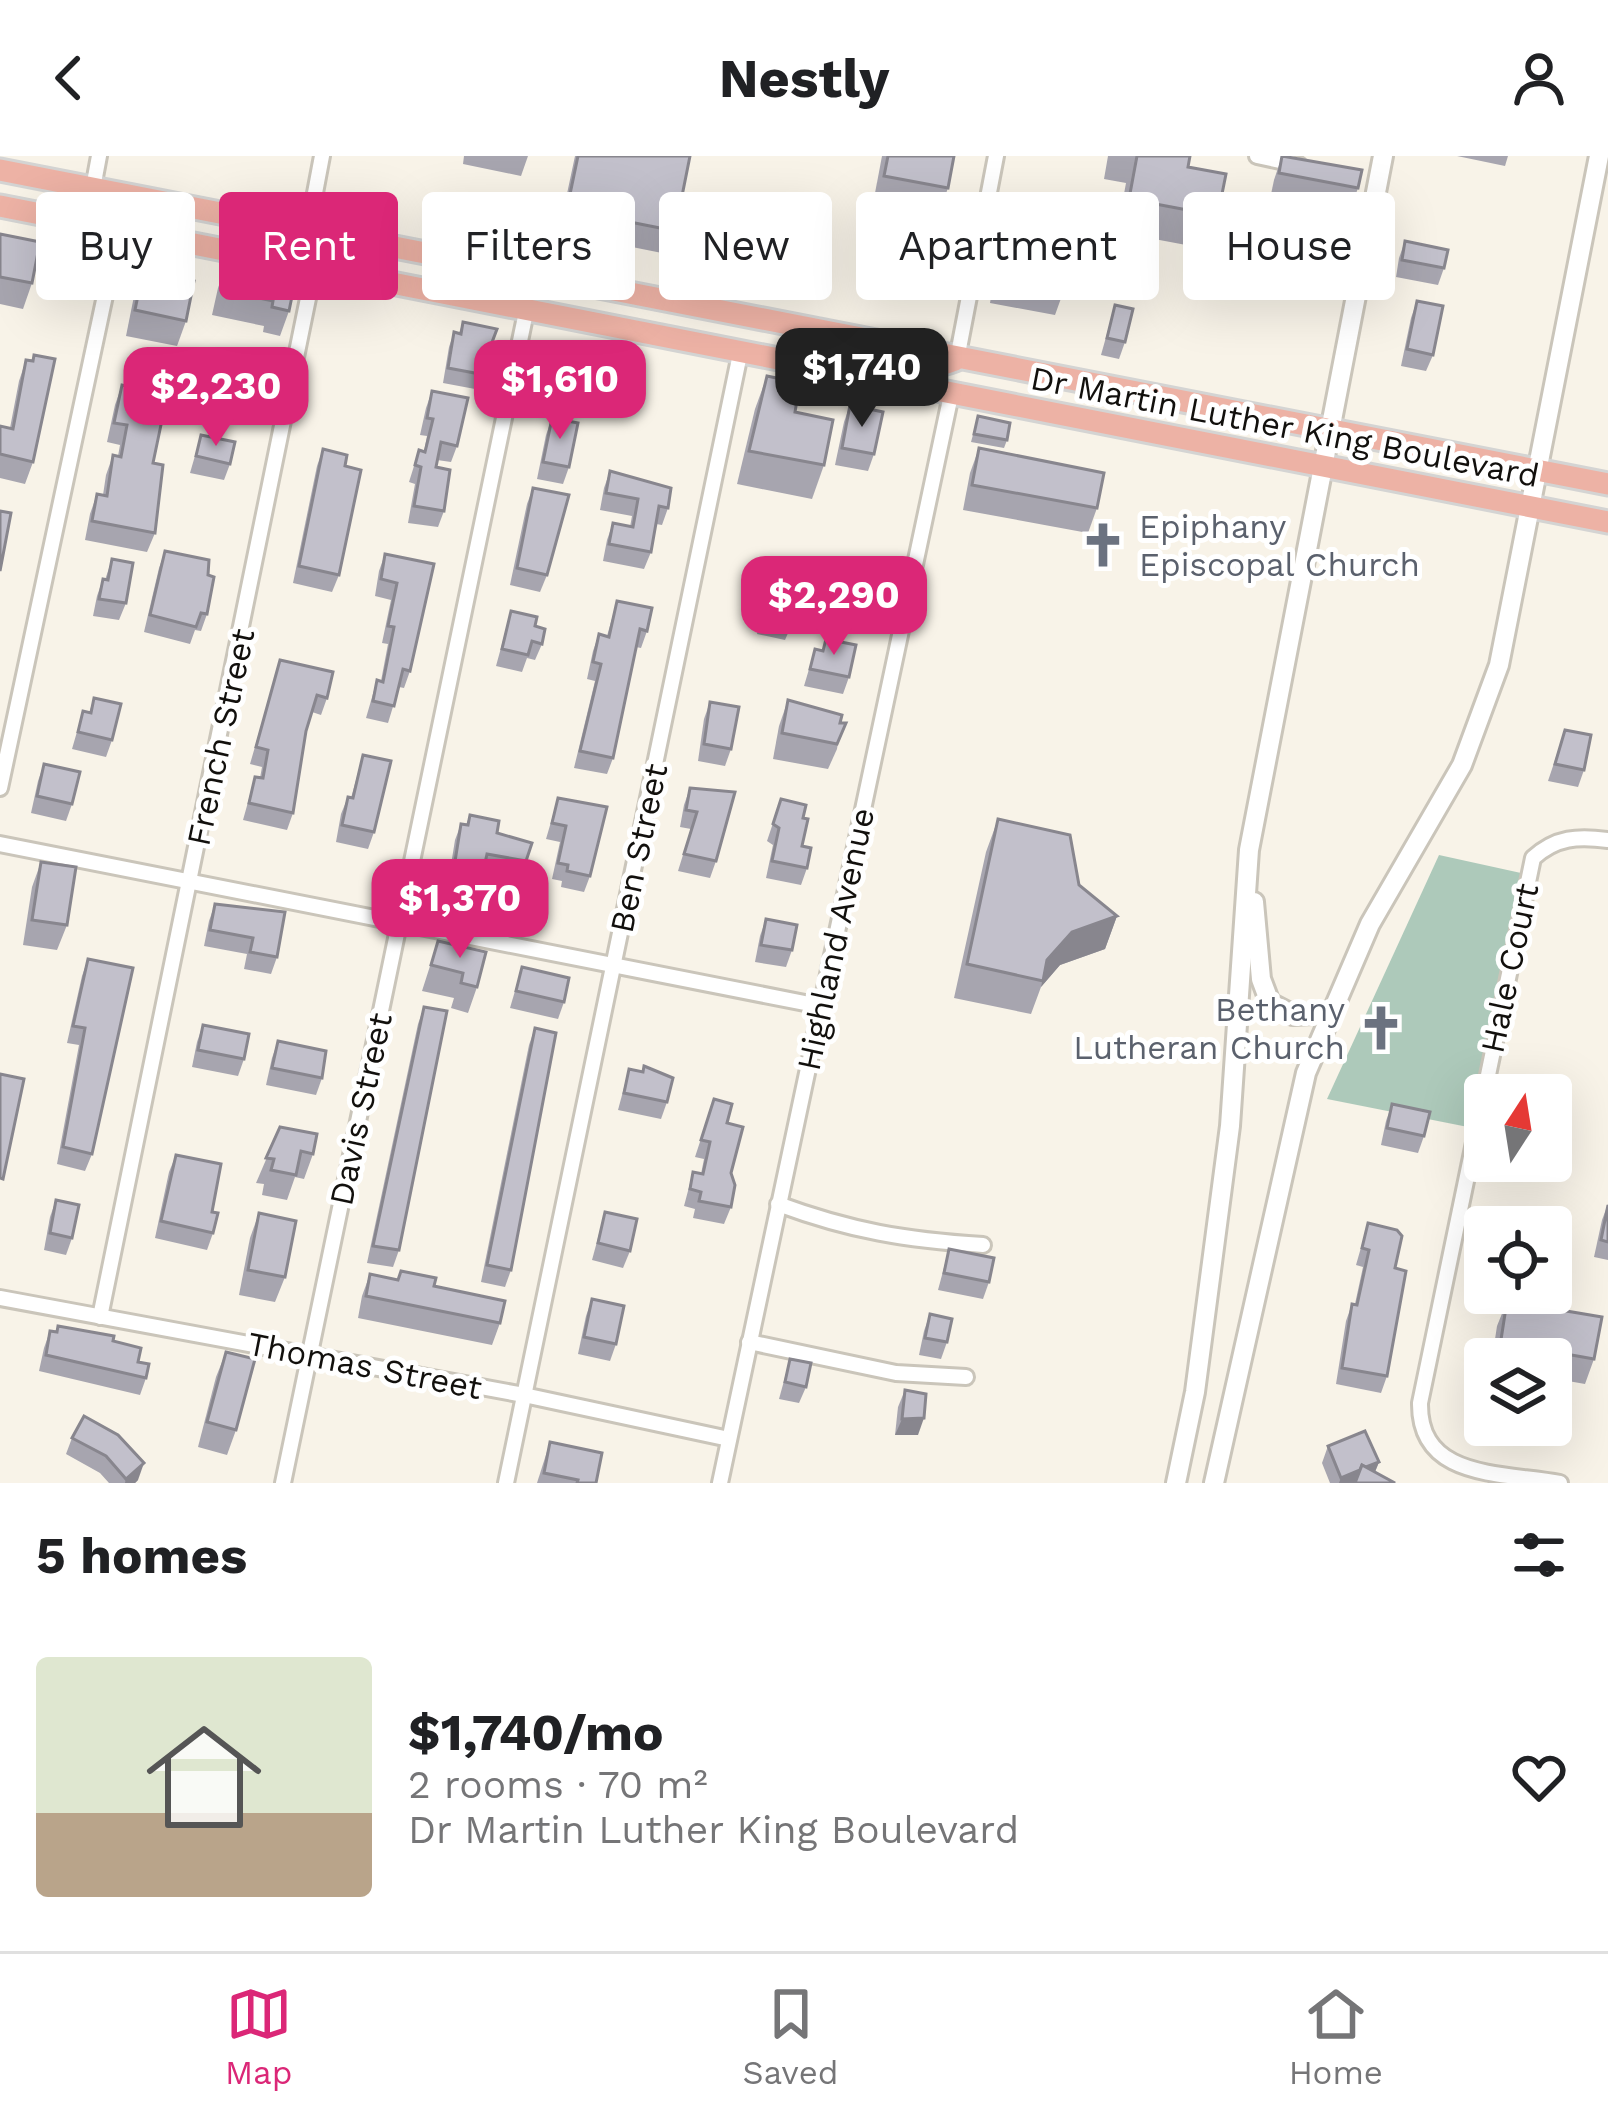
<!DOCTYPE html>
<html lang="en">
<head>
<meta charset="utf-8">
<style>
	body { margin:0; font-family:"Work Sans",sans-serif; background:#f2f2f2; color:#202124; height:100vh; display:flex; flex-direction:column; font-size:45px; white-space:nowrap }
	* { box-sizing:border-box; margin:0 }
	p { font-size:39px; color:#757577 }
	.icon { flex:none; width:66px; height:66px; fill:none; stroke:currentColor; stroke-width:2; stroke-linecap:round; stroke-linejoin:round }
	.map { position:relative; height:1327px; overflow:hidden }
	.details { display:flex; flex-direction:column; background:#fff; flex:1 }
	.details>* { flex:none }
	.guide { position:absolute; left:36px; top:36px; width:1536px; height:108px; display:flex; gap:24px }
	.needle { width:78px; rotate:12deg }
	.tools { position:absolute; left:1464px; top:918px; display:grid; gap:24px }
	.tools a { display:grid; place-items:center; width:108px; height:108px; border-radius:12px; background:#fff; box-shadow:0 12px 48px #0002; font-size:60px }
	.price { position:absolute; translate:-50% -102px; padding:0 27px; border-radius:24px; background:#db2777; color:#fff; font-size:39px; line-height:78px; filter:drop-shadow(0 3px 6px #0008) }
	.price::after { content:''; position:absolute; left:50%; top:72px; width:36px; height:27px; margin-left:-18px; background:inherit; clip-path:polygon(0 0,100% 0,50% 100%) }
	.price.on { background:#222; color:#fff }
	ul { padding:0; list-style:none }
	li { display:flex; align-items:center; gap:36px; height:300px; padding:0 36px }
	li span { display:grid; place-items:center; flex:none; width:336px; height:240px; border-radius:12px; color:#555 }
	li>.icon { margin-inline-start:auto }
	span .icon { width:144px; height:144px; fill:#fffc; stroke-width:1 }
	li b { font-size:51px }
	h2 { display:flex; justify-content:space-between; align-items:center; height:144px; padding:0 36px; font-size:51px }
	.pill { padding:0 42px; border-radius:12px; background:#fff; box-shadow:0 12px 48px #0002; font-size:42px; line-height:108px }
	.pill.on { background:#db2777; color:#fff }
	header { display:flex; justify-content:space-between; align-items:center; height:156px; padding:0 36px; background:#fff; font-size:54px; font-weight:700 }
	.menu { display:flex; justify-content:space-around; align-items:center; height:168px; border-top:3px solid #e0e0e0; background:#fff; font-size:33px; color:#757577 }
	.menu a { display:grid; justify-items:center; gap:6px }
	.menu .on { color:#db2777 }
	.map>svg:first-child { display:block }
</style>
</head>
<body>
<header><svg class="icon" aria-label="back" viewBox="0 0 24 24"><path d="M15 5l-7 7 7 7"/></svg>Nestly<svg class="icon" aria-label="person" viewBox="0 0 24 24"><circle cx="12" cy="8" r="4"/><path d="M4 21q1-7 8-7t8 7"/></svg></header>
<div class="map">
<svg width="1608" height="1327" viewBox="0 0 1608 1327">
	<rect width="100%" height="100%" fill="#f8f3e8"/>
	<polygon fill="#adc9ba" points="1439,699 1521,717 1468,971 1327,943"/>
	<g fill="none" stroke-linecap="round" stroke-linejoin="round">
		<g stroke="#cac5ba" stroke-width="20">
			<g id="minor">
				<polyline points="1257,0 1299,9"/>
				<polyline points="93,32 99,0"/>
				<polyline points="957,203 996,0"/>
				<polyline points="0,632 119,74"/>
				<polyline points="0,688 820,850"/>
				<path d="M778,1048C851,1075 906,1084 983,1089"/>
				<polyline points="0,1142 524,1239 729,1283"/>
				<polyline points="100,1161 314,113 308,74 322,0"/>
				<polyline points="749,1186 896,1217 966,1221"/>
				<polyline points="283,1327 526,156"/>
				<polyline points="506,1327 740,198"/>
				<polyline points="720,1327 951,239"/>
				<path d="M1560,1327C1499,1316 1419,1323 1420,1247L1533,702C1556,681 1578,680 1608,684"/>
			</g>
		</g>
		<g stroke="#cac5ba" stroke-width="24">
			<g id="tertiary">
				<polyline points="1254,746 1261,823 1270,847 1293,859 1332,857"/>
				<polyline points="1176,1327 1195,1236 1230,970 1249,694 1383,0"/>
				<polyline points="1214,1327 1306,917 1370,768 1462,609 1499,509 1599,0"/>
			</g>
		</g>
		<g stroke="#d4d4d3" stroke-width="27">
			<g id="primary">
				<polyline points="0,14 1608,328"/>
				<polyline points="0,50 1608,366"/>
				<path d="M836,215C876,195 914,221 955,204"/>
			</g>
		</g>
		<use href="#minor" stroke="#fff" stroke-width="14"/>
		<use href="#tertiary" stroke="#fff" stroke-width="18"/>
		<use href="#primary" stroke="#edb2a5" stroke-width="21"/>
	</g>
	<g fill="#a7a5af">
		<polygon points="464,0 528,0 521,20 463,8"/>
		<polygon points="575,0 690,0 675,75 667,98 607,86 609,75 561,66"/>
		<polygon points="882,0 954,0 948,32 936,65 872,53"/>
		<polygon points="1108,0 1190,0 1188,11 1222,38 1230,62 1218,95 1117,76 1126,27 1104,23"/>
		<polygon points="1282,0 1358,32 1349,58 1270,43 1274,24"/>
		<polygon points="1457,0 1508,0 1505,10"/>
		<polygon points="1047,38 1064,134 1055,159 990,147 995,117 1004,92 1032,97 1038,64"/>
		<polygon points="0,78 32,127 23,153 0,148"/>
		<polygon points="1405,85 1444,112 1438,129 1396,121 1399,102"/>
		<polygon points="227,107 289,155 280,180 263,176 264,170 212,159 218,132"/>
		<polygon points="143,115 186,165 177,190 126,180 134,140"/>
		<polygon points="1417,145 1433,199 1426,215 1401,210 1411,162"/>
		<polygon points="1115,149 1125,186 1119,203 1101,199"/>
		<polygon points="463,166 497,173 475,233 443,227 449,191 454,176 459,177"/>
		<polygon points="215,194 253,228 247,245 204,236 209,211"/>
		<polygon points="26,204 33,306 25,328 0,322 0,270 10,272 19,225"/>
		<polygon points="138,214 153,307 155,377 147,396 85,384 90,358 97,338 103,339 106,319 113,299 118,300 120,289 107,286 115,249 122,229 132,231"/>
		<polygon points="767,220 795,256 824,309 812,343 737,328 755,253"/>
		<polygon points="432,235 457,290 451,306 437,304 436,311 444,355 438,371 408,367 415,328 409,326 419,294 424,295 427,280 420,279 426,252"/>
		<polygon points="850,249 874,298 868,315 835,309 844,266"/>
		<polygon points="978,260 1007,284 1004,292 971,286"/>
		<polygon points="552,262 569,311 563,328 537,323 546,279"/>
		<polygon points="201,279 230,308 224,324 190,317"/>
		<polygon points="979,292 1097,352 1088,377 963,354 970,317"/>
		<polygon points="323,293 345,310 339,419 332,436 293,427 317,310"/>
		<polygon points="610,315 668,352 662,369 656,368 651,396 644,413 603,405 607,384 613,367 630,371 632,360 600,354 604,332"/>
		<polygon points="533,332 547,419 540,436 510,429 527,348"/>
		<polygon points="165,395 207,458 201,475 195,474 190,488 144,476 159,412"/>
		<polygon points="385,398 434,408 410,515 404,532 399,531 388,567 366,562 377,524 381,525 388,488 382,487 391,444 375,440 379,415"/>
		<polygon points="112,403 126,447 119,464 93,460 97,440 103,423 105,424"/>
		<polygon points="849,404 867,441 860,458 836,453 843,421"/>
		<polygon points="771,426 792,468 785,484 757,478 765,443"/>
		<polygon points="617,445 647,475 641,492 636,491 613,602 607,618 574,612 595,525 587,523 593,495 599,478 607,480"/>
		<polygon points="511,455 535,470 542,488 535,504 527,502 522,516 496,510"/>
		<polygon points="826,483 849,521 843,538 804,530 815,493 822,495"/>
		<polygon points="280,504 327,542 321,559 312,556 306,575 293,657 287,674 243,664 255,621 260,622 262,611 250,608"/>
		<polygon points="94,542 112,584 106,601 72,593 83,555 89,557"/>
		<polygon points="788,544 842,559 837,593 828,613 773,603 779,570"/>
		<polygon points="710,546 731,593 725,610 698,605 704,563"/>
		<polygon points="1565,574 1584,614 1578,631 1548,625"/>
		<polygon points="363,599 374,676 368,693 336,686 341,658 348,641 351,642"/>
		<polygon points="44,608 72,648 66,665 31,657 38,625"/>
		<polygon points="690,632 716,705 710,722 678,715 691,673 680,671 684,649"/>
		<polygon points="558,642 590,720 584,736 561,731 562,725 552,723 560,686 546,683"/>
		<polygon points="781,643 803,662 802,690 807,712 801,729 766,722 773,689 767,685"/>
		<polygon points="470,659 497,677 532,687 520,721 484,715 474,747 446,740 455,684 461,668 466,669"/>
		<polygon points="998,663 1117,760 1105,793 1060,809 1041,831 1031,858 954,842 986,696"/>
		<polygon points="41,706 67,769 57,794 23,789 32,731"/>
		<polygon points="215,748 277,801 271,818 244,813 247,798 204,790 209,765"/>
		<polygon points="766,763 792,794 786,811 755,806 760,780"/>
		<polygon points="438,785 477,831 468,857 451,852 454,842 422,835"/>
		<polygon points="88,803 92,998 85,1015 57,1008 79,889 67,887 82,820"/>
		<polygon points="522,811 564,846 558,863 510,852"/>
		<polygon points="424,851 399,1094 393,1111 367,1107 418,868"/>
		<polygon points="203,869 244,903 238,920 192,911 197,886"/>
		<polygon points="535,872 511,1114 505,1131 481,1126 529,889"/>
		<polygon points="278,885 322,922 316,939 266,929 272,902"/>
		<polygon points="629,913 667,946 661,963 618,954"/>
		<polygon points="714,943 727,967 731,1017 731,1051 724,1068 693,1062 695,1053 684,1050 693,1016 701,1018 704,1003 695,1001"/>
		<polygon points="1392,948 1424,980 1418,997 1381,989 1386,965"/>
		<polygon points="280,971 313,998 304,1023 295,1021 287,1044 262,1039 264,1028 256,1027"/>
		<polygon points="176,999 212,1056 213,1077 207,1094 155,1082 169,1016"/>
		<polygon points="56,1044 72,1082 66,1099 44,1094 50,1061"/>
		<polygon points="1608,1048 1608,1104 1594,1101 1602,1064"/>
		<polygon points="605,1056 630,1095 623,1112 592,1104"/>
		<polygon points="259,1057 285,1121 275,1146 239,1139 250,1082"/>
		<polygon points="1368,1067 1395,1112 1387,1220 1381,1237 1336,1228 1346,1165 1352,1148 1355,1148 1363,1111 1356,1109"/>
		<polygon points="949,1093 989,1126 983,1143 938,1134"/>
		<polygon points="401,1115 500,1167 492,1189 358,1162 362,1140 370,1118 397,1124"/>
		<polygon points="592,1143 616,1188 610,1205 578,1198 586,1160"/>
		<polygon points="1507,1145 1594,1203 1585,1228 1551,1222 1551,1203 1492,1203 1497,1170"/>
		<polygon points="930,1158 947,1186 941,1203 919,1199 924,1175"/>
		<polygon points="58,1170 113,1185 146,1222 140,1239 39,1215 44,1192 50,1175 55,1176"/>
		<polygon points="226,1196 236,1274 227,1299 198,1291 216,1221"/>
		<polygon points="790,1203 806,1231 799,1247 779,1243"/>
		<polygon points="905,1234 918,1279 895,1279 898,1251"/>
		<polygon points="84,1260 138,1324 135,1327 109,1327 100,1317 66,1298 72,1282"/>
		<polygon points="550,1286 596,1327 537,1327"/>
		<polygon points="1328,1290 1379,1306 1375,1316 1395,1327 1330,1327 1322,1307"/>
	</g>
	<g fill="#88868e">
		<polygon points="1117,760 1105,793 1060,809 1041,831 1047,804 1072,776"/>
		<polygon points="924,1262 918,1279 895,1279 902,1263"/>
		<polygon points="1379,1306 1372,1323 1363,1327 1339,1327 1341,1322"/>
		<polygon points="144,1307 138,1324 135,1327 125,1327 126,1323"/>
	</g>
	<g fill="#c2c0cb" stroke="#88868e" stroke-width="3">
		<polygon points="578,0 690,0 675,75 615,63 617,52 569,43"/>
		<polygon points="888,0 954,0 948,32 884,20"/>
		<polygon points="1137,0 1190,0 1188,11 1226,18 1222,38 1235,40 1230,62 1129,43"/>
		<polygon points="1282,0 1362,14 1358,32 1279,17"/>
		<polygon points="1047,38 1083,45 1064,134 999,122 1004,92 1037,98"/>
		<polygon points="0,78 40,86 32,127 0,121"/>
		<polygon points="1405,85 1448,94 1444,112 1402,104"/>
		<polygon points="227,107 296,121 289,155 272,151 273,145 221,134"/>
		<polygon points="143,115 194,125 186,165 135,154"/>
		<polygon points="1417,145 1443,150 1433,199 1407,193"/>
		<polygon points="1115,149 1133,153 1125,186 1107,182"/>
		<polygon points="463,166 497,173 480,218 448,212 454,176 461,178"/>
		<polygon points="215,194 258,202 253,228 210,219"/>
		<polygon points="34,199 55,203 33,306 0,298 0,270 13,273 26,204 33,205"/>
		<polygon points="138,214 171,221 153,307 163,309 155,377 92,365 97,338 107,340 113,299 121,301 127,269 114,267 122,229 135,232"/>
		<polygon points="767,220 800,227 795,256 833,264 824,309 749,295"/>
		<polygon points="432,235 468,242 457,290 441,286 436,311 450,314 444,355 414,350 421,311 415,309 419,294 425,296 433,263 427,262"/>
		<polygon points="850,249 883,256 874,298 842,292"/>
		<polygon points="978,260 1010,267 1007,284 974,278"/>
		<polygon points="552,262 578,267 569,311 543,306"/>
		<polygon points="201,279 235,286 230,308 196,300"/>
		<polygon points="979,292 1104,317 1097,352 972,329"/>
		<polygon points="323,293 347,299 345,310 361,314 339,419 299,410"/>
		<polygon points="610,315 671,332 668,352 659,350 651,396 609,388 613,367 633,371 638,343 606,337"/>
		<polygon points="533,332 569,339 547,419 517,412"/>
		<polygon points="0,355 11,357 0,415"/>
		<polygon points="165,395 209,404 208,419 214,421 207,458 201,457 196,471 150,459"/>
		<polygon points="385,398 434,408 410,515 403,513 394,550 373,545 377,524 383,526 394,471 388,470 397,427 381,423"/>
		<polygon points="112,403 133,407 126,447 99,443 103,423 108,424"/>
		<polygon points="849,404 873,409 867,441 842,436"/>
		<polygon points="771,426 799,433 792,468 763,461"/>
		<polygon points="617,445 652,452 647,475 640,473 613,602 580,595 601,508 593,506 599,478 609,481"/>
		<polygon points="511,455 537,461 535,470 545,473 542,488 532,485 528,499 502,493"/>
		<polygon points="826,483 856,489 849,521 810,513 815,493 823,495"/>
		<polygon points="280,504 333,516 327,542 317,539 306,575 293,657 249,647 255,621 263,622 268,594 256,591"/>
		<polygon points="94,542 121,548 112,584 78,576 83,555 91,557"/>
		<polygon points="788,544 842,559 840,567 846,567 837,588 782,577"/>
		<polygon points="710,546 739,551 731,593 704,588"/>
		<polygon points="1565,574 1591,579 1584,614 1555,608"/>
		<polygon points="363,599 391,605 374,676 342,669 348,641 353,642"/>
		<polygon points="44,608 80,616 72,648 37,640"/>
		<polygon points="690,632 735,636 716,705 684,698 697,656 686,654"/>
		<polygon points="558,642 607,651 590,720 567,715 568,709 558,707 566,670 552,667"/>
		<polygon points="781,643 806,649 803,662 808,663 802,690 811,692 807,712 772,705 779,672 773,668"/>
		<polygon points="470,659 499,665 497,677 532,687 526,705 487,698 480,730 452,724 461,668 468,669"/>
		<polygon points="998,663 1070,679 1079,729 1117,760 1072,776 1047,804 1043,825 967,808"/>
		<polygon points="41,706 76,711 67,769 32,764"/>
		<polygon points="215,748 285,756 277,801 250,796 253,782 210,774"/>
		<polygon points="766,763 797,769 792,794 761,789"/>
		<polygon points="438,785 486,796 477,831 461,827 463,817 431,809"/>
		<polygon points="88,803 133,812 92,998 63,991 85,872 73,870"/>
		<polygon points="522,811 569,822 564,846 516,835"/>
		<polygon points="424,851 447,855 399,1094 373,1090"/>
		<polygon points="203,869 249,878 244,903 198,894"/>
		<polygon points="535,872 556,877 511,1114 487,1109"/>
		<polygon points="278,885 326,895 322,922 272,912"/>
		<polygon points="644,910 673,922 667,946 624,937 629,913 643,916"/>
		<polygon points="0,918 24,923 3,1023 0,1022"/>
		<polygon points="714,943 732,948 727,967 743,971 731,1017 735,1029 731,1051 699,1045 701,1036 690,1033 693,1016 703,1018 710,986 701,984"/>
		<polygon points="1392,948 1430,956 1424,980 1387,972"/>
		<polygon points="280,971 317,978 313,998 301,995 296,1019 271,1014 274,1003 266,1002"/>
		<polygon points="176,999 221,1008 212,1056 218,1057 213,1077 161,1065"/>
		<polygon points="56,1044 79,1049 72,1082 50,1077"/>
		<polygon points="1608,1049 1608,1086 1601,1084"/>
		<polygon points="605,1056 637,1063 630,1095 598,1087"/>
		<polygon points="259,1057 296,1065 285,1121 248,1114"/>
		<polygon points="1505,1058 1541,1064 1540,1071 1503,1071"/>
		<polygon points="1368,1067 1397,1074 1402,1080 1395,1112 1406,1115 1387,1220 1342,1212 1352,1148 1357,1149 1369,1094 1362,1092"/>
		<polygon points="949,1093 994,1102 989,1126 944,1117"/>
		<polygon points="401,1115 436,1122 434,1130 505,1145 500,1167 366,1140 370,1118 398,1124"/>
		<polygon points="592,1143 624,1150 616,1188 584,1181"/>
		<polygon points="1507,1145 1602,1161 1594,1203 1549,1195 1547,1203 1498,1203"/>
		<polygon points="930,1158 952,1163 947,1186 925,1182"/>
		<polygon points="58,1170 114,1180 113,1185 141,1192 138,1206 149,1208 146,1222 46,1199 50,1175 57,1176"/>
		<polygon points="226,1196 255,1203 236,1274 207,1266"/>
		<polygon points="790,1203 811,1207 806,1231 785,1226"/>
		<polygon points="905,1234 926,1238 924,1262 902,1263"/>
		<polygon points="84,1260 118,1279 144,1307 126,1323 106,1300 72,1282"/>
		<polygon points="1365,1275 1379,1306 1366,1311 1362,1309 1360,1314 1341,1322 1328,1290"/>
		<polygon points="550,1286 602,1297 596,1327 577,1327 578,1324 544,1317"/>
		<polygon points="1362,1309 1395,1327 1355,1327"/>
	</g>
	<defs>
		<g id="church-bare" transform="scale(3.6)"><path d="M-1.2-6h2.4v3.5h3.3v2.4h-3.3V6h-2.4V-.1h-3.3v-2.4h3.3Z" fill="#6b7280" stroke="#fff" stroke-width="2.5" paint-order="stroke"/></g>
	</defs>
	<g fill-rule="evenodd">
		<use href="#church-bare" x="1103" y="389"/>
		<use href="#church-bare" x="1381" y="872"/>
	</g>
	<g text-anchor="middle" stroke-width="10" stroke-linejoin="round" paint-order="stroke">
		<g font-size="33" fill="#12100d" stroke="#fff">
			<text transform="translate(1285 270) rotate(11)" y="12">Dr Martin Luther King Boulevard</text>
			<text transform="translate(220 581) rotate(-78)" y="12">French Street</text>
			<text transform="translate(638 692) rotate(-78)" y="12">Ben Street</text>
			<text transform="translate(835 783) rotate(-78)" y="12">Highland Avenue</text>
			<text transform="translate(1509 812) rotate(-78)" y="12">Hale Court</text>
			<text transform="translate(360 953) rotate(-78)" y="12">Davis Street</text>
			<text transform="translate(365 1209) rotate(11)" y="12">Thomas Street</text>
		</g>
		<g font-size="33" fill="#5b616d" stroke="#fff" text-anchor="start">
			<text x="1139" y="382">Epiphany<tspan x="1139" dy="38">Episcopal Church</tspan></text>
			<text x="1345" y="865" text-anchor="end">Bethany<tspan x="1345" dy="38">Lutheran Church</tspan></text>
		</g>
	</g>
</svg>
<div class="tools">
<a><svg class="needle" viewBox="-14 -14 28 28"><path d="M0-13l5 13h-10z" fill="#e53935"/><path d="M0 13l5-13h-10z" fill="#757577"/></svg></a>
<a><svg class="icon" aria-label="locate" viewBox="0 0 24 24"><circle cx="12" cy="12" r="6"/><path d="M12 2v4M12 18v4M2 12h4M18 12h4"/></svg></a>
<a><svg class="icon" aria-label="layers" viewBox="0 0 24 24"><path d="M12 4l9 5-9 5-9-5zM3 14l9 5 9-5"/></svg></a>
</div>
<b class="price on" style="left:862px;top:274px">$1,740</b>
<b class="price" style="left:560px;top:286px">$1,610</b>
<b class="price" style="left:216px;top:293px">$2,230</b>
<b class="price" style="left:834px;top:502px">$2,290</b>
<b class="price" style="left:460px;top:805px">$1,370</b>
<div class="guide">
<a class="pill">Buy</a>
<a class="pill on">Rent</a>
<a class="pill">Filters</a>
<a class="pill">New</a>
<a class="pill">Apartment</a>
<a class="pill">House</a>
</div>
</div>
<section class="details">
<h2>5 homes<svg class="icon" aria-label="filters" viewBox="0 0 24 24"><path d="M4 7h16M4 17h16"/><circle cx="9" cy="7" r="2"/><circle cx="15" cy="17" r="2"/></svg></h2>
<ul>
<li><span style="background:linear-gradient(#dfe7d0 65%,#b9a48a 0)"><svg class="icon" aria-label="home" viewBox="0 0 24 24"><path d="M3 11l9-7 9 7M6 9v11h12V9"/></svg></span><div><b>$1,740/mo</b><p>2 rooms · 70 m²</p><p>Dr Martin Luther King Boulevard</p></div><svg class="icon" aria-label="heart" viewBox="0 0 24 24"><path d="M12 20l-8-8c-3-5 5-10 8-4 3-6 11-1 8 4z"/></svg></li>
</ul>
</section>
<nav class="menu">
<a class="on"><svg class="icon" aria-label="map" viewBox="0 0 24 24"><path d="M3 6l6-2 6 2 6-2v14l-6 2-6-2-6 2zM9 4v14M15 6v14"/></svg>Map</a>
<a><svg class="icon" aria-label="saved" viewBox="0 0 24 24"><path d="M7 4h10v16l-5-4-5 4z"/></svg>Saved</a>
<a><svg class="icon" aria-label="home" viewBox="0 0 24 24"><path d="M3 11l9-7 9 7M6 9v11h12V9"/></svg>Home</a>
</nav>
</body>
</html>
